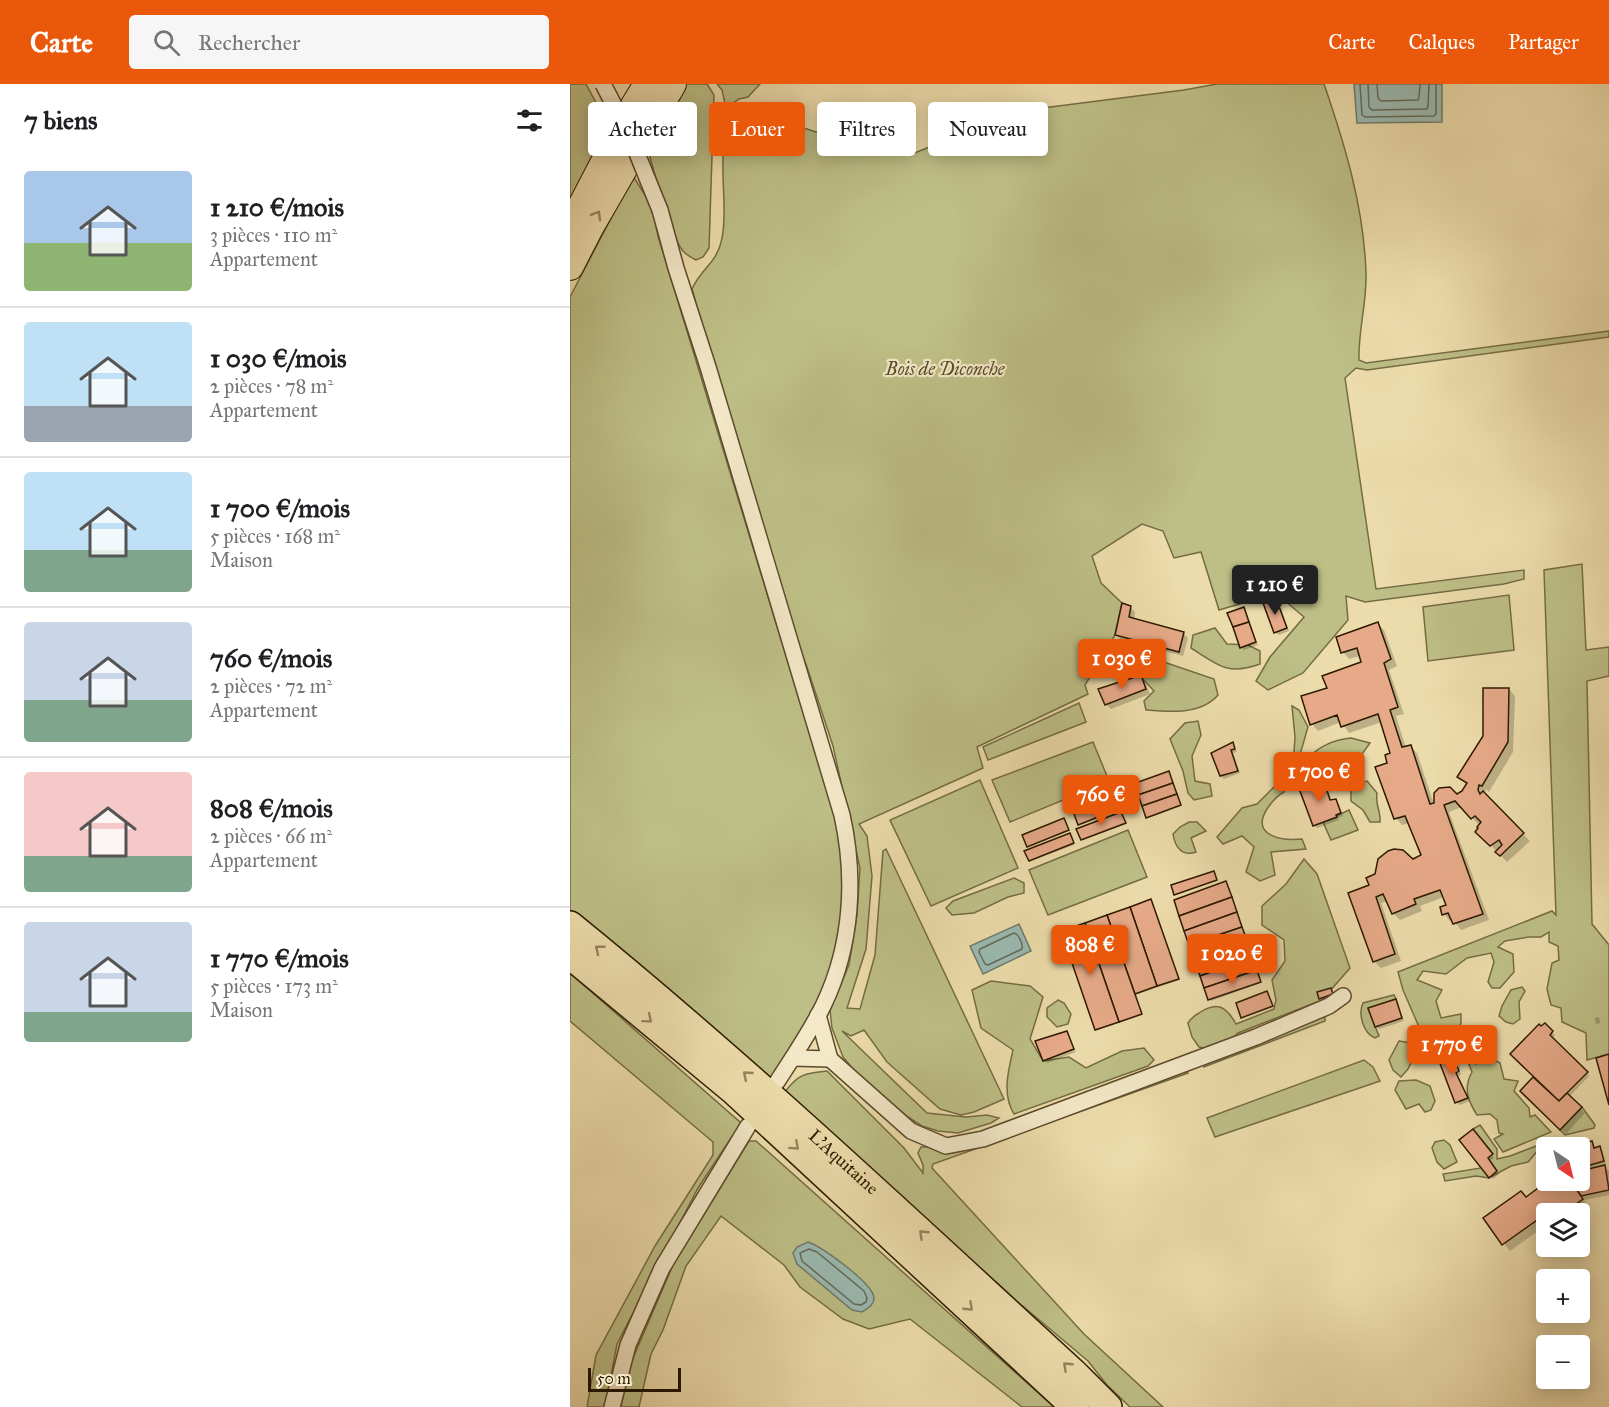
<!DOCTYPE html>
<html lang="fr">
<head>
<meta charset="utf-8">
<style>
	body { margin:0; font-family:"IM FELL Great Primer",serif; background:#f6f6f6; color:#202124; height:100vh; display:flex; flex-direction:column; font-size:22px; white-space:nowrap }
	* { box-sizing:border-box; margin:0 }
	p { font-size:20px; color:#757577 }
	.icon { flex:none; width:33px; height:33px; fill:none; stroke:currentColor; stroke-width:2; stroke-linecap:round; stroke-linejoin:round }
	.map { position:relative; flex:1; overflow:hidden }
	.sheet { display:flex; flex-direction:column; background:#fff; width:570px }
	.sheet>* { flex:none }
	.top-card { position:absolute; left:18px; top:18px; width:570px; height:54px; display:flex; gap:12px }
	.needle { width:39px; rotate:145deg }
	.tools { position:absolute; left:966px; top:1053px; display:grid; gap:12px }
	.tools a { display:grid; place-items:center; width:54px; height:54px; border-radius:6px; background:#fff; box-shadow:0 3px 15px #0003; font-size:30px }
	.scale { position:absolute; left:18px; bottom:15px; width:93px; box-sizing:border-box; padding-left:6px; border:3px solid #2d1900; border-top:0; font-size:16px; line-height:21px; white-space:nowrap; color:#2d1900; -webkit-text-stroke:4px #f3e8c8; paint-order:stroke }
	.price { position:absolute; translate:-50% -51px; padding:0 14px; border-radius:6px; background:#ea580c; color:#fff; font-size:20px; line-height:39px; filter:drop-shadow(0 2px 3px #0008) }
	.price::after { content:''; position:absolute; left:50%; top:36px; width:18px; height:14px; margin-left:-9px; background:inherit; clip-path:polygon(0 0,100% 0,50% 100%) }
	.price.selected { background:#222; color:#fff }
	ul { padding:0; list-style:none }
	li { display:flex; align-items:center; gap:18px; height:150px; padding:0 24px }
	li+li { border-top:2px solid #e0e0e0 }
	li span { display:grid; place-items:center; flex:none; width:168px; height:120px; border-radius:6px; color:#555 }
	li>.icon { margin-inline-start:auto }
	span .icon { width:72px; height:72px; fill:#fffc; stroke-width:1 }
	li b { font-size:26px }
	h2 { display:flex; justify-content:space-between; align-items:center; height:72px; padding:0 24px; font-size:26px }
	.tag { padding:0 21px; border-radius:6px; background:#fff; box-shadow:0 3px 15px #0003; font-size:21px; line-height:54px }
	.tag.selected { background:#ea580c; color:#fff }
	header { display:flex; align-items:center; gap:36px; box-sizing:border-box; height:84px; padding:0 30px; background:#ea580c; color:#fff }
	header strong { font-size:28px }
	nav { display:flex; gap:33px; margin-inline-start:auto; font-size:21px }
	.search { width:420px; height:54px; background:#f6f6f6; display:flex; align-items:center; gap:15px; box-sizing:border-box; padding:0 21px; border-radius:6px; color:#757577; font-size:22px }
	main { display:flex; flex:1; min-height:0 }
	.map>svg:first-child { display:block }
</style>
</head>
<body>
<header>
<strong>Carte</strong>
<div class="search"><svg class="icon" aria-label="search" viewBox="0 0 24 24"><circle cx="10" cy="10" r="6"/><path d="M15 15l6 6"/></svg>Rechercher</div>
<nav><a>Carte</a><a>Calques</a><a>Partager</a></nav>
</header>
<main>
<section class="sheet">
<h2>7 biens<svg class="icon" aria-label="filters" viewBox="0 0 24 24"><path d="M4 7h16M4 17h16"/><circle cx="9" cy="7" r="2"/><circle cx="15" cy="17" r="2"/></svg></h2>
<ul>
<li><span style="background:linear-gradient(#a9c7e8 60%,#8fb573 0)"><svg class="icon" aria-label="home" viewBox="0 0 24 24"><path d="M3 11l9-7 9 7M6 9v11h12V9"/></svg></span><div><b>1 210 €/mois</b><p>3 pièces · 110 m²</p><p>Appartement</p></div></li>
<li><span style="background:linear-gradient(#bfe0f5 70%,#9aa5b1 0)"><svg class="icon" aria-label="home" viewBox="0 0 24 24"><path d="M3 11l9-7 9 7M6 9v11h12V9"/></svg></span><div><b>1 030 €/mois</b><p>2 pièces · 78 m²</p><p>Appartement</p></div></li>
<li><span style="background:linear-gradient(#bfe0f5 65%,#7fa58c 0)"><svg class="icon" aria-label="home" viewBox="0 0 24 24"><path d="M3 11l9-7 9 7M6 9v11h12V9"/></svg></span><div><b>1 700 €/mois</b><p>5 pièces · 168 m²</p><p>Maison</p></div></li>
<li><span style="background:linear-gradient(#c9d6e8 65%,#7fa58c 0)"><svg class="icon" aria-label="home" viewBox="0 0 24 24"><path d="M3 11l9-7 9 7M6 9v11h12V9"/></svg></span><div><b>760 €/mois</b><p>2 pièces · 72 m²</p><p>Appartement</p></div></li>
<li><span style="background:linear-gradient(#f6c9c9 70%,#7fa58c 0)"><svg class="icon" aria-label="home" viewBox="0 0 24 24"><path d="M3 11l9-7 9 7M6 9v11h12V9"/></svg></span><div><b>808 €/mois</b><p>2 pièces · 66 m²</p><p>Appartement</p></div></li>
<li><span style="background:linear-gradient(#c9d6e8 75%,#7fa58c 0)"><svg class="icon" aria-label="home" viewBox="0 0 24 24"><path d="M3 11l9-7 9 7M6 9v11h12V9"/></svg></span><div><b>1 770 €/mois</b><p>5 pièces · 173 m²</p><p>Maison</p></div></li>
</ul>
</section>
<div class="map">
<svg width="1039" height="1323" viewBox="0 0 1039 1323">
	<rect width="100%" height="100%" fill="#eddcab"/>
	<filter id="stains"><feTurbulence type="fractalNoise" baseFrequency=".00333" numOctaves="4"/><feColorMatrix values="0 0 0 0 .2 0 0 0 0 .09 0 0 0 0 .02 0 0 0 .5 -.17"/></filter>
	<radialGradient id="worn" r=".72"><stop offset=".6" stop-color="#630" stop-opacity="0"/><stop offset="1" stop-color="#630" stop-opacity=".3"/></radialGradient>
	<g fill="#bdbf86" stroke="#756c43" stroke-width="1.5">
		<polygon points="0,0 16,0 41,47 0,122"/>
		<path d="M116,0H137L144,11L139,164L133,173L126,176C122,174 117,171 114,168C101,156 84,86 78,66Z"/>
		<polygon points="147,0 190,0 178,13 169,15 156,24 152,6"/>
		<path d="M647,0H754C775,61 794,124 796,189C797,218 788,247 789,276L796,279L1039,247V253L797,286L786,284L775,294L806,505L954,486V495L934,500L795,518L776,512L778,536L733,589L698,606L686,597L700,573L734,533L714,516V507L649,526L631,468L604,474L593,447L572,440L522,472L531,499L552,519L545,551L515,601L518,610L407,663L413,684L289,740L297,752L302,792L296,865L277,924L290,925L305,871L313,767L316,765L434,1015L404,1028L391,1031L370,1025L317,978L294,946L281,952L272,947L357,1029L396,1033L417,1031L429,1034L421,1039L388,1049L368,1047L352,1042L338,1033L295,999L273,973L262,944L260,926L279,881L287,831L290,784L263,662L236,580L214,528L122,205C132,183 147,180 152,154C161,112 138,57 173,24L310,69L342,70L449,27L614,6Z"/>
		<polygon points="63,92 82,122 88,152 234,631 264,719 275,766 271,858 252,915 200,997 48,865 0,826 0,213"/>
		<path d="M1012,480L1016,566L1039,563V592L1017,597L1022,840L1039,861V970L1017,976L1016,949L992,938L991,924L981,921L977,905L982,879L989,876L988,862L979,858V848L971,853H959L935,857L928,863L943,870L944,888L930,904H922L918,898L924,878L921,869L897,874L876,890L853,887L847,896L872,906L866,917L871,934L891,930V939L888,947L906,980L917,972L930,979L934,995L948,997L944,1007L959,1024L960,1033L965,1031L981,1048L933,1068L924,1055L933,1050L929,1049L927,1036L920,1030L907,1031C898,1017 893,1004 902,988L896,973L883,952H876L856,959L833,906L828,888L982,827L986,831L974,486Z"/>
		<polygon points="939,511 944,566 858,577 853,523"/>
		<path d="M645,544L657,560L678,561L690,567V580C657,592 648,581 621,564L623,551Z"/>
		<path d="M576,572L644,595L648,611C631,631 599,628 576,626L574,617L584,607L562,583Z"/>
		<polygon points="509,619 516,638 418,676 413,663"/>
		<path d="M722,622L729,626L738,643C733,657 729,689 712,691L711,679L724,668L725,653Z"/>
		<polygon points="628,637 631,651 622,672 625,697 640,700 642,712 624,716 618,709 613,687 600,655 615,639"/>
		<path d="M781,654L800,659L782,684L767,687L749,681L740,683L737,676C748,662 763,656 781,654Z"/>
		<polygon points="523,658 539,697 440,738 422,696"/>
		<polygon points="410,696 448,784 361,822 320,736"/>
		<path d="M710,697L714,708C706,712 701,719 697,725C680,752 712,757 732,755L736,765L701,768L705,791L690,797L676,788L684,763L672,752L653,760L647,753L672,724L687,720Z"/>
		<path d="M797,697L807,709C805,721 811,727 810,738H800L793,726L781,717V701Z"/>
		<polygon points="779,726 788,746 761,756 753,738"/>
		<path d="M619,738H627L636,747L621,754L626,768C612,773 605,763 603,750L610,743Z"/>
		<polygon points="558,746 577,793 478,831 459,786"/>
		<path d="M734,775L747,790L780,884L752,916L668,949L663,954L639,965L629,963L622,953L618,939C621,934 624,932 629,929C647,917 656,922 666,940L704,925L706,916L702,896L715,877L714,856L692,841V822L716,800Z"/>
		<polygon points="444,794 454,799 454,809 438,813 404,829 382,831 376,824 383,817"/>
		<polygon points="0,889 171,1039 128,1104 47,1260 35,1323 17,1323 26,1271 85,1162 143,1071 143,1058 0,937"/>
		<path d="M421,897L460,902L473,913L460,955L473,977L499,973L516,984L552,967L574,964L584,976L578,982L444,1030C432,1011 438,987 443,966L411,944L402,906Z"/>
		<polygon points="952,903 955,907 949,918 950,935 943,940 936,938 929,932 932,922 941,906"/>
		<path d="M824,911L826,915L798,925L809,952L805,954C793,949 788,930 793,919Z"/>
		<polygon points="488,916 494,919 501,930 498,940 487,943 477,933 477,924"/>
		<polygon points="752,933 755,934 755,937 634,983 634,978"/>
		<polygon points="829,957 841,959 845,971 838,985 831,993 823,986 819,976"/>
		<polygon points="794,976 803,983 810,997 645,1053 637,1034"/>
		<path d="M615,983L618,989L363,1080L362,1084L514,1250L593,1323H560L537,1301L518,1277L373,1155L214,1009C228,990 235,989 257,987L334,1064L353,1089V1081L348,1069L351,1063L388,1062Z"/>
		<polygon points="846,996 860,1002 865,1017 861,1026 855,1028 849,1020 836,1025 825,1006 829,997"/>
		<polygon points="1012,1023 1025,1041 1024,1044 995,1051 990,1046"/>
		<polygon points="910,1041 927,1065 927,1075 940,1072 974,1059 958,1078 941,1082 919,1094 906,1092 875,1097 873,1090 911,1084 903,1045"/>
		<polygon points="874,1056 880,1061 887,1078 874,1085 867,1078 862,1064 865,1058"/>
		<polygon points="179,1057 186,1057 484,1323 452,1323 340,1235 299,1245 273,1235 230,1203 214,1181 151,1132 116,1182 93,1246 81,1270 69,1323 51,1323 60,1281 103,1181"/>
	</g>
	<g fill="#9bbab2" stroke="#6f7a6b" stroke-width="1.5">
		<polygon points="784,0 872,0 872,38 787,39"/>
		<polygon points="449,840 461,867 413,890 400,862"/>
		<path d="M238,1158C252,1163 303,1199 304,1214C304,1221 298,1224 292,1228L282,1226L227,1180L223,1169L227,1163Z"/>
	</g>
	<g fill="#0003">
		<polygon points="706,515 708,518 719,547 709,551 706,548"/>
		<polygon points="560,523 565,528 564,536 613,549 618,554 613,572 551,556 546,551"/>
		<polygon points="673,525 676,528 688,561 674,566 671,563"/>
		<polygon points="808,540 814,546 827,582 819,586 834,630 826,632 836,664 840,662 847,669 865,723 893,708 898,701 889,693 915,652 939,605 945,612 943,668 919,708 916,705 914,711 960,757 937,778 907,747 910,742 892,723 879,728 919,836 891,846 883,836 880,837 874,830 878,822 874,813 850,822 852,827 830,836 823,829 818,817 811,819 831,877 811,884 804,877 801,801 853,771 839,739 832,741 826,734 818,680 822,670 812,638 779,649 771,638 748,647 742,640 733,613 759,605 792,579 790,572 779,575 773,568"/>
		<polygon points="570,593 575,598 580,610 541,625 536,620"/>
		<polygon points="663,660 667,668 663,669 670,689 654,695 651,692"/>
		<polygon points="599,690 611,722 578,734 577,733"/>
		<polygon points="753,699 756,702 762,717 766,717 769,720 773,732 768,734 769,736 747,744 744,741 743,703"/>
		<polygon points="542,702 546,711 544,712 550,725 511,741 505,731 530,721 529,718 504,726"/>
		<polygon points="551,729 556,740 512,756"/>
		<polygon points="494,736 498,747 458,762"/>
		<polygon points="500,751 504,761 460,777"/>
		<polygon points="645,790 647,797 605,810"/>
		<polygon points="657,800 691,899 641,917 605,817"/>
		<polygon points="581,817 609,896 565,911 572,931 528,946 493,848"/>
		<polygon points="698,910 703,923 673,933"/>
		<polygon points="825,917 828,920 834,937 809,945 806,942"/>
		<polygon points="1029,933 1030,939 1026,940 1025,934"/>
		<polygon points="975,941 985,951 982,955 1016,988 983,1021 985,1023 1018,990 1019,992 999,1013 1015,1029 996,1050 952,1007 965,993 971,944"/>
		<polygon points="496,949 506,968 477,979 474,976"/>
		<polygon points="876,967 884,982 888,984 891,990 888,992 900,1017 890,1021 887,1018"/>
		<polygon points="906,1050 924,1074 919,1078 929,1090 923,1095 920,1092"/>
		<polygon points="1022,1059 1025,1065 1029,1064 1032,1067 1036,1080 1033,1081 1039,1087 1039,1111 1014,1116 1018,1122 1008,1130 976,1130 976,1141 940,1167 915,1135 957,1114 982,1096 1010,1096 1010,1064"/>
	</g>
	<g fill="none" stroke-linecap="round" stroke-linejoin="round">
		<g stroke="#646a59" stroke-width="1.5">
			<polyline points="790,0 792,31 795,33 864,32 866,30 866,0"/>
			<polyline points="798,0 799,23 802,26 857,25 858,22 859,0"/>
			<polyline points="807,0 808,14 811,17 848,16 849,13 850,0"/>
			<path d="M444,849C449,850 453,860 452,865L418,881L415,880L409,868L410,865Z"/>
			<polygon points="239,1165 247,1168 294,1207 297,1214 296,1218 291,1221 284,1220 232,1177 230,1169"/>
		</g>
	</g>
	<g fill="#e7aa89" stroke="#2d1900" stroke-width="1.5">
		<polygon points="706,514 717,544 704,549 693,519"/>
		<polygon points="552,519 561,522 559,533 614,548 609,568 545,551"/>
		<polygon points="674,523 679,538 663,543 657,529"/>
		<polygon points="679,538 686,558 670,564 663,543"/>
		<polygon points="808,538 821,575 814,579 828,623 820,626 832,663 841,661 860,720 864,719 864,709 869,704 880,703 887,710 892,707 897,699 887,693 913,652 913,604 939,604 938,658 912,702 909,701 908,706 910,710 913,707 954,749 930,772 925,768 932,761 929,756 920,762 905,748 908,744 907,743 911,738 905,732 901,735 885,717 874,721 913,830 883,840 878,829 872,831 870,823 876,821 870,806 844,815 846,820 822,830 813,810 806,813 825,870 803,878 778,809 799,801 796,794 805,790 808,775 818,767 824,765 833,766 843,775 851,771 835,732 824,735 805,683 817,679 815,671 820,669 808,630 771,643 767,631 740,641 731,612 757,604 752,592 791,578 787,564 771,569 766,553"/>
		<polygon points="571,591 576,605 535,621 528,605"/>
		<polygon points="663,658 665,665 661,666 668,687 650,692 641,669"/>
		<polygon points="599,687 603,699 568,711 563,700"/>
		<polygon points="754,697 760,716 766,715 771,729 766,731 767,733 743,742 730,707 730,702 734,698 739,698 743,701"/>
		<polygon points="542,699 546,710 503,727 499,716"/>
		<polygon points="603,699 607,710 572,722 568,711"/>
		<polygon points="607,710 611,721 576,734 572,722"/>
		<polygon points="546,712 551,724 508,741 504,730"/>
		<polygon points="551,728 556,739 511,756 506,745"/>
		<polygon points="494,734 499,746 457,763 452,751"/>
		<polygon points="500,749 504,759 459,777 454,767"/>
		<polygon points="644,787 647,796 604,811 601,801"/>
		<polygon points="656,797 662,813 609,832 604,816"/>
		<polygon points="662,813 667,828 614,847 609,832"/>
		<polygon points="581,815 609,895 587,902 560,823"/>
		<polygon points="560,823 587,902 565,910 537,831"/>
		<polygon points="667,828 672,843 619,861 614,847"/>
		<polygon points="537,831 572,930 549,938 515,839"/>
		<polygon points="515,839 549,938 525,946 491,847"/>
		<polygon points="672,843 678,859 625,877 619,861"/>
		<polygon points="678,859 683,873 630,892 625,877"/>
		<polygon points="683,873 687,886 634,904 630,892"/>
		<polygon points="687,886 691,898 638,916 634,904"/>
		<polygon points="761,904 763,910 749,915 747,908"/>
		<polygon points="697,907 703,922 671,934 666,919"/>
		<polygon points="826,915 832,934 805,943 798,924"/>
		<polygon points="975,939 983,947 980,951 1018,988 989,1017 940,970 969,940 971,942"/>
		<polygon points="497,947 504,965 473,977 465,957"/>
		<polygon points="877,965 882,980 886,979 889,987 886,989 898,1014 885,1019 866,969"/>
		<polygon points="1039,970 1039,1021 1026,974"/>
		<polygon points="963,993 989,1017 997,1009 1012,1023 990,1046 950,1007"/>
		<polygon points="903,1045 923,1070 918,1074 927,1087 919,1094 889,1056"/>
		<polygon points="1022,1057 1024,1064 1030,1062 1034,1077 1010,1084 1010,1064 1003,1063"/>
		<polygon points="1035,1081 1039,1106 1011,1112 1000,1096 1010,1096 1010,1087"/>
		<polygon points="979,1096 1000,1096 1013,1115 992,1130 976,1130 976,1142 970,1134 932,1161 913,1134 951,1107 956,1113"/>
	</g>
	<g fill="none" stroke-linecap="round" stroke-linejoin="round">
		<g stroke="#5d4a2b" stroke-width="18">
			<g id="minor">
				<path d="M90,126L106,184L138,283L272,731C286,794 282,861 254,920C241,947 223,973 207,998"/>
				<polyline points="248,931 260,975 341,1047 376,1062 413,1055 686,953 759,922 773,912"/>
				<polyline points="223,974 260,975"/>
				<polyline points="42,1323 58,1261 92,1184 178,1042"/>
			</g>
		</g>
		<g stroke="#2d1900" stroke-width="28">
			<g id="trunk">
				<polyline points="0,143 61,26 77,0"/>
				<polyline points="0,183 20,144 103,0"/>
			</g>
		</g>
		<g stroke="#2d1900" stroke-width="30">
			<g id="motorway">
				<path id="s1" d="M0,841C175,983 339,1138 505,1290L538,1323"/>
				<polyline points="0,871 164,1007 505,1323"/>
			</g>
		</g>
		<use href="#minor" stroke="#f3e8c8" stroke-width="15"/>
		<use href="#trunk" stroke="#eddcab" stroke-width="26"/>
		<use href="#motorway" stroke="#eddcab" stroke-width="27"/>
		<g stroke="#5d4a2b" stroke-width="18" stroke-linecap="butt">
			<polyline id="minor-bridge" points="33,0 60,52 90,126"/>
		</g>
		<use href="#minor-bridge" stroke="#f3e8c8" stroke-width="15"/>
	</g>
	<defs><path id="oneway-chevron" d="M-2-3.5L2.5 0L-2 3.5" fill="none" stroke-width="1.6" stroke-linecap="round" stroke-linejoin="round" transform="scale(1.5)"/></defs>
	<g stroke="#97845e">
		<use href="#oneway-chevron" transform="translate(27 131) rotate(-60)"/>
		<use href="#oneway-chevron" transform="translate(29 865) rotate(-141)"/>
		<use href="#oneway-chevron" transform="translate(78 935) rotate(40)"/>
		<use href="#oneway-chevron" transform="translate(177 991) rotate(-139)"/>
		<use href="#oneway-chevron" transform="translate(225 1062) rotate(42)"/>
		<use href="#oneway-chevron" transform="translate(353 1150) rotate(-137)"/>
		<use href="#oneway-chevron" transform="translate(399 1223) rotate(43)"/>
		<use href="#oneway-chevron" transform="translate(497 1282) rotate(-137)"/>
	</g>
	<g text-anchor="middle" stroke-width="4.5" stroke-linejoin="round" paint-order="stroke">
		<g font-size="18" font-style="italic" fill="#584b28" stroke="#f3e8c8">
			<text x="375" y="291">Bois de Diconche</text>
		</g>
		<g font-size="18" fill="#2d1900" stroke="#f3e8c8">
			<text dy="6" stroke="none"><textPath href="#s1" startOffset="362">L'Aquitaine</textPath></text>
		</g>
	</g>
	<rect width="100%" height="100%" filter="url(#stains)"/>
	<rect width="100%" height="100%" fill="url(#worn)"/>
</svg>
<div class="tools">
<a><svg class="needle" viewBox="-14 -14 28 28"><path d="M0-13l5 13h-10z" fill="#e53935"/><path d="M0 13l5-13h-10z" fill="#757577"/></svg></a>
<a><svg class="icon" aria-label="layers" viewBox="0 0 24 24"><path d="M12 4l9 5-9 5-9-5zM3 14l9 5 9-5"/></svg></a>
<a>+</a>
<a>−</a>
</div>
<div class="scale">50 m</div>
<b class="price selected" style="left:705px;top:532px">1 210 €</b>
<b class="price" style="left:552px;top:606px">1 030 €</b>
<b class="price" style="left:749px;top:719px">1 700 €</b>
<b class="price" style="left:531px;top:742px">760 €</b>
<b class="price" style="left:520px;top:892px">808 €</b>
<b class="price" style="left:662px;top:901px">1 020 €</b>
<b class="price" style="left:882px;top:992px">1 770 €</b>
<div class="top-card">
<a class="tag">Acheter</a>
<a class="tag selected">Louer</a>
<a class="tag">Filtres</a>
<a class="tag">Nouveau</a>
</div>
</div>
</main>
</body>
</html>
